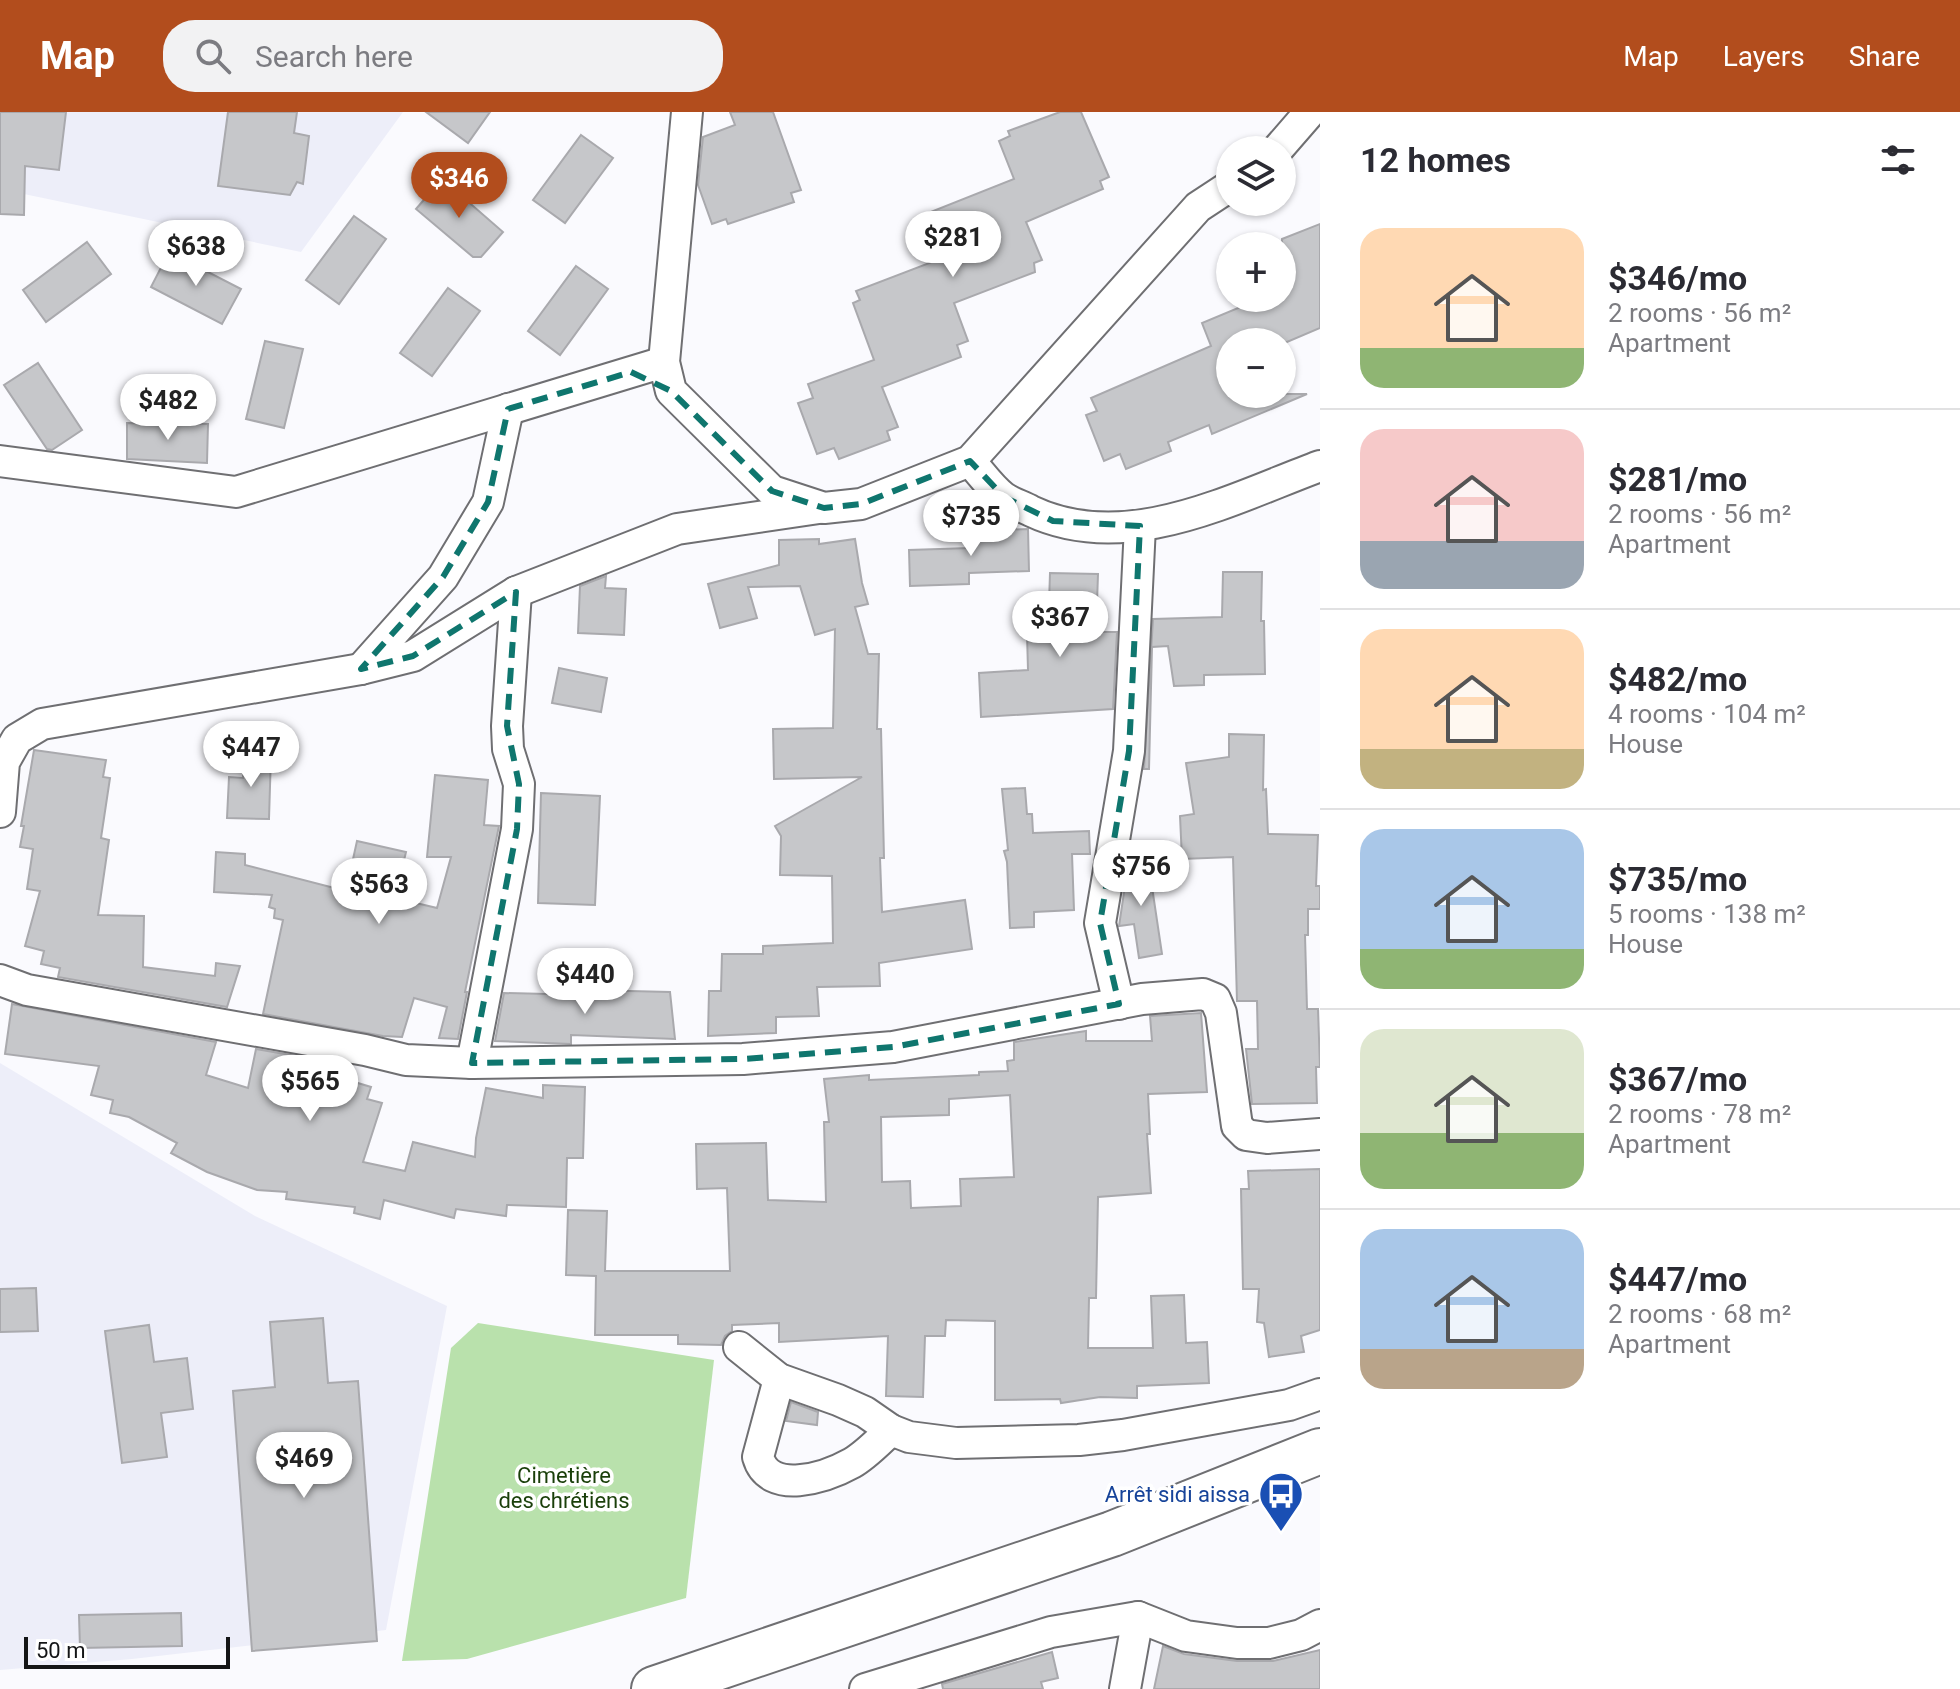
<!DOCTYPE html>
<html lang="en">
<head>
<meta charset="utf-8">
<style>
	body { margin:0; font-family:Roboto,sans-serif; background:#f2f2f3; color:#2b2b33; height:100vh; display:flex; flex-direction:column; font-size:30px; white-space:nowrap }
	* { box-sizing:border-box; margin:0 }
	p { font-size:26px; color:#7c7c81 }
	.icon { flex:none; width:44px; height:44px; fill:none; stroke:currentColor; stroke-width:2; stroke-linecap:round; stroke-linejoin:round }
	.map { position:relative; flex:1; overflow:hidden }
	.details { display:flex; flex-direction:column; background:#fff; width:640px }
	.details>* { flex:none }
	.tools { position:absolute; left:1216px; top:24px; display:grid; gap:16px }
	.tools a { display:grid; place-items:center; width:80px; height:80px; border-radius:50%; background:#fff; box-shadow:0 2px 6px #0004; font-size:40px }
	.scale { position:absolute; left:24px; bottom:20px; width:206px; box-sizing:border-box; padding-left:8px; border:4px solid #141516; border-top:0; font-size:22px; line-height:28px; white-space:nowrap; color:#141516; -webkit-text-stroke:6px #fff; paint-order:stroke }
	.price { position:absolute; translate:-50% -68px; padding:0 18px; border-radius:28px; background:#fff; color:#222; font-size:26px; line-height:52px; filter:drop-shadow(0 2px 4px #0008) }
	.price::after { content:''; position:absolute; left:50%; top:48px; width:24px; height:18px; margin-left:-12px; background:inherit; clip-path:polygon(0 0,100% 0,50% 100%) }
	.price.current { background:#b24d1d; color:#fff }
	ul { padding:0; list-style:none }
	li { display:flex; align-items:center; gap:24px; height:200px; padding:0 40px }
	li+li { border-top:2px solid #e1e1e2 }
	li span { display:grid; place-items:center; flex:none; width:224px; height:160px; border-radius:24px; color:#555 }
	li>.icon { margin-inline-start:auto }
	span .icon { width:96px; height:96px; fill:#fffc; stroke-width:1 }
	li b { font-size:34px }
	h2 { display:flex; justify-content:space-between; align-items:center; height:96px; padding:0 40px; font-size:34px }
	header { display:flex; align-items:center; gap:48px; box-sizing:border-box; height:112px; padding:0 40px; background:#b24d1d; color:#fff }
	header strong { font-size:38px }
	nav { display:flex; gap:44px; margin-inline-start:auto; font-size:28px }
	.search { width:560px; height:72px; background:#f2f2f3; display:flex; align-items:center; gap:20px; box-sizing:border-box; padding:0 28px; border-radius:32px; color:#7c7c81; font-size:30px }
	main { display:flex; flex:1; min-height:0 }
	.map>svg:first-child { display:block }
</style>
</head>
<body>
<header>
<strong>Map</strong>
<div class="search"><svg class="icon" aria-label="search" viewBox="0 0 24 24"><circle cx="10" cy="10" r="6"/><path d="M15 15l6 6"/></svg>Search here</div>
<nav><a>Map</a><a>Layers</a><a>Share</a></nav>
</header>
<main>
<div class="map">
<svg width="1320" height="1577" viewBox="0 0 1320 1577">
	<rect width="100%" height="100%" fill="#fafafe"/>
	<g fill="#edeef9">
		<polygon points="0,0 403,0 301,140 0,77"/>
		<polygon points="0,951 255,1104 447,1194 386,1518 132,1547 0,1558"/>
	</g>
	<polygon fill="#b9e1ac" points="478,1211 714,1248 686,1486 467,1547 402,1549 451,1236"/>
	<g fill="#c6c7ca" stroke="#a9a9ad" stroke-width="2" fill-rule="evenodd">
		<polygon points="0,0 66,0 59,58 25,54 24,103 0,102"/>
		<polygon points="228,0 297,0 294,21 309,24 303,72 297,70 290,83 218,74"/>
		<polygon points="426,0 490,0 468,31"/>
		<polygon points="730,0 773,0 801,78 791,81 794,90 728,112 726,107 712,112 698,73 703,25 735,13"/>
		<polygon points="1060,0 1081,0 1109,65 1100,69 1103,77 1026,110 1042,148 1034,151 1035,160 954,191 968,229 957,233 961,245 882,275 898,315 887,319 890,328 839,347 834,336 817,342 798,291 813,286 808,272 874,248 853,191 860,188 856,179 940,147 923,103 1014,67 999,29 1010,24 1008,19"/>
		<polygon points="581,23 613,46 565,111 533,88"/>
		<polygon points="442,67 503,120 481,145 473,145 416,97"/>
		<polygon points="354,104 386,127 339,192 306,168"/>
		<polygon points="1320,112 1320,216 1287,230 1230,230 1230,282 1307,282 1212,322 1209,313 1168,330 1171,339 1126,357 1120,342 1104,349 1086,303 1097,299 1091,286 1211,234 1202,211 1262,186 1282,186 1282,127"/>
		<polygon points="87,130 111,162 46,210 23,178"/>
		<polygon points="169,140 241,177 222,212 151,175"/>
		<polygon points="576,154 608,177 560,243 528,219"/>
		<polygon points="448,176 480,199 432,264 400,241"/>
		<polygon points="265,229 303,237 284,316 246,307"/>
		<polygon points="38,251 82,318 52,338 47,337 4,273"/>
		<polygon points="127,311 208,312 207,351 127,347"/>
		<polygon points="1028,417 1029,459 969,461 969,472 910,474 909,438 970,436 970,419"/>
		<polygon points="819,427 819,432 855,427 862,471 868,492 855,495 868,542 879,542 877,617 881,617 884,746 880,746 882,800 965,788 972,837 879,851 880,874 817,875 819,904 776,905 776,921 708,924 709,879 721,879 722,842 763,842 763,834 833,831 832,764 780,763 781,724 775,714 862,665 774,667 773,617 833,616 835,517 815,523 800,474 748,475 757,506 720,516 708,472 779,453 779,428"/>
		<polygon points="1223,460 1262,460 1261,509 1264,509 1265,562 1204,563 1204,573 1174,574 1168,534 1152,535 1149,657 1144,657 1153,507 1222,505"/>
		<polygon points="1050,461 1098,462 1096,520 1117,520 1113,597 981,605 979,561 1028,558 1027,522 1048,522"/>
		<polygon points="606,464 605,476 626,477 624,523 578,521 580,474"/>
		<polygon points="559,556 607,566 601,600 552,591"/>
		<polygon points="1229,622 1264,623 1263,678 1266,677 1268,722 1318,723 1316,774 1320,774 1320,797 1308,797 1308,823 1305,823 1307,897 1318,897 1320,955 1316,955 1317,991 1252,992 1246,937 1258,937 1257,889 1237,889 1233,745 1182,747 1180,704 1194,702 1186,651 1229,645"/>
		<polygon points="34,638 106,648 103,665 110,666 101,726 109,728 98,803 144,804 143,855 215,864 216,851 240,854 227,895 58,865 60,856 41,852 44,839 25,834 40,779 27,777 33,737 20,735 24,714 21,714"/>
		<polygon points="245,640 271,642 269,707 227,706 229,665 243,666"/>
		<polygon points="435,663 488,668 484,713 499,714 465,880 467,880 458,927 439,926 447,895 414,886 402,925 383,924 263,902 283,808 274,806 275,797 269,795 272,783 214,780 216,740 245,742 245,753 346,779 357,729 406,740 395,786 437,796 451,745 427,745"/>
		<polygon points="1025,676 1027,702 1032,702 1033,721 1089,719 1090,742 1072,742 1074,798 1034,800 1034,815 1010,816 1007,750 1004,739 1008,738 1002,677"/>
		<polygon points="541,681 600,684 595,793 538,791"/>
		<polygon points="1129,747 1148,748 1162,842 1139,846 1134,812 1119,814"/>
		<polygon points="587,878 670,880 675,927 571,923 571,932 495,929 504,881 587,883"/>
		<polygon points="12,892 216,930 206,963 248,976 256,937 331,950 328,962 371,975 367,987 382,991 363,1050 405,1059 413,1030 475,1045 476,1026 486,976 543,986 543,973 585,975 583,1046 567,1046 566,1095 507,1093 506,1104 456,1097 454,1106 384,1088 380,1107 354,1101 355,1095 286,1087 287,1080 257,1078 207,1060 171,1041 177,1031 129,1005 110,1001 113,988 91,983 99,954 5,942"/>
		<path d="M1201,901L1207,980L1148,982L1150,1022H1147L1151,1081L1098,1085L1096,1186H1089L1088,1236H1153L1151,1184L1184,1183L1186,1231L1207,1230L1209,1271L1137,1274V1286L1100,1285L1061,1291L1060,1287L995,1288V1209L946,1208L945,1224H925L923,1285L886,1284L888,1224L779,1230V1211L732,1213V1219L725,1224L721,1233L678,1232V1223H595L596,1164L566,1163L568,1098L607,1099L605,1159H730L727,1076L697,1077L696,1032L766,1031L768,1088L826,1090L824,1010H829L824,967L869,963V968L979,963V960L1008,959L1007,949L1014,948V930L1086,919V929H1152L1150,904ZM1010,983L1014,1065L960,1067L961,1094L911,1096L910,1069L882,1070L881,1005L949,1003V987Z"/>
		<polygon points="1320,1057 1320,1218 1301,1224 1304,1240 1269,1245 1264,1211 1257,1210 1259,1177 1243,1177 1241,1077 1249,1077 1248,1059"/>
		<polygon points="36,1176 38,1219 0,1220 0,1177"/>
		<polygon points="323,1206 328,1271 358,1269 377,1529 252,1539 233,1279 275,1275 270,1210"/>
		<polygon points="149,1213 154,1250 187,1246 193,1297 161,1301 167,1345 122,1351 105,1219"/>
		<polygon points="791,1290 818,1300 817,1313 786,1309"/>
		<polygon points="181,1501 182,1534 80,1536 79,1503"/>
		<polygon points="1163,1534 1184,1542 1237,1549 1273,1549 1320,1538 1320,1577 1154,1577"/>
		<polygon points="1052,1540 1058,1566 1041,1570 1043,1577 943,1577 942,1572"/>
	</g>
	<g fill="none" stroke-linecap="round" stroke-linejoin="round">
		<g stroke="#6f6f72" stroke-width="34">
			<g id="street">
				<polyline points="687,0 664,250 671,279 772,379 824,396 861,392 970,349 1198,95 1230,74"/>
				<polyline points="1277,38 1310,0"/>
				<polyline points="0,349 236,380 664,250"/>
				<path d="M970,349C980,360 991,376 1003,385C1011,391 1022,394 1031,399C1126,444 1231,387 1320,354"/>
				<polyline points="361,557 443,465 488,390 508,297"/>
				<polyline points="0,700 4,650 17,627 42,612 361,557 413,544 516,480 677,417 819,396"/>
				<polyline points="0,868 27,878 365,938 406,948 472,951 743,947 893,935 1142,887 1203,882 1215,887 1221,901 1237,1014 1246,1023 1267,1026 1320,1022"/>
				<polyline points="1119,892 1100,811 1129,639 1140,414"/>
				<polyline points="472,951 517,717 519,672 508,637 507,614 516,480"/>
				<polyline points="739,1235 779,1267 838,1288 865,1300 891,1318 909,1325 956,1331 1079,1328 1123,1323 1289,1293 1320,1282"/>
				<path d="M779,1267L758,1345C769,1384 825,1366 852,1351C866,1343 878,1330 891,1318"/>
				<polyline points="865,1577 1051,1520 1138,1505 1186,1524 1237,1531 1269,1531 1301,1523 1320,1513"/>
				<polyline points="1125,1577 1138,1505"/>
			</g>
		</g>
		<g stroke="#6f6f72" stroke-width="48">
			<polyline id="secondary" points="654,1577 1112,1422 1320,1339"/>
		</g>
		<use href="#street" stroke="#fff" stroke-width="30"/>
		<use href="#secondary" stroke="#fff" stroke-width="44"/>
	</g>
	<path fill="none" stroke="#0f766e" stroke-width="6" stroke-dasharray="16 10" stroke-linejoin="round" d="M631,260L671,279L772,379L824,396L861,392L970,349L1004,385L1053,409L1140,414L1129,639L1100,811L1119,892L893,935L743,947L472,951L517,717L519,672L507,614L516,480L413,544L361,557L443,465L488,390L508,297Z"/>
	<defs>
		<g id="bus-pin" transform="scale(2.3)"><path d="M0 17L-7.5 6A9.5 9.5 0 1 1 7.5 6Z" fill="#1a4fb4" stroke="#fff"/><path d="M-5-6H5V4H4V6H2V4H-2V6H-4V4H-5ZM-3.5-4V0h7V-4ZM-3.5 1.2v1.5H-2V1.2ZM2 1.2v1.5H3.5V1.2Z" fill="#fff"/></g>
	</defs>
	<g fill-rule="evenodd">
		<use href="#bus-pin" x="1281" y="1382"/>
	</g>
	<g text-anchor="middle" stroke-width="7" stroke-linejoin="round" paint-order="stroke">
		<g font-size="22" fill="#1a3f0a" stroke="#fff">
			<text x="564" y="1371">Cimetière<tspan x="564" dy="25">des chrétiens</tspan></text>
		</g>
		<g font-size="22" fill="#164399" stroke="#fff" text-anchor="end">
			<text x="1250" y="1390">Arrêt sidi aissa</text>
		</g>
	</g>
</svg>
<div class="tools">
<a><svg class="icon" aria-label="layers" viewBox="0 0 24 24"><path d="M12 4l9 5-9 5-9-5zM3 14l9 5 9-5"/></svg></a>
<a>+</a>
<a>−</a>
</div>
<div class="scale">50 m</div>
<b class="price current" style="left:459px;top:108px">$346</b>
<b class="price" style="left:953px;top:167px">$281</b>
<b class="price" style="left:196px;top:176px">$638</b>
<b class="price" style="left:168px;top:330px">$482</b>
<b class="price" style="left:971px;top:446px">$735</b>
<b class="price" style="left:1060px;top:547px">$367</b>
<b class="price" style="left:251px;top:677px">$447</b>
<b class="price" style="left:1141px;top:796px">$756</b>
<b class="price" style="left:379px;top:814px">$563</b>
<b class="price" style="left:585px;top:904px">$440</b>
<b class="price" style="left:310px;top:1011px">$565</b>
<b class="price" style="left:304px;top:1388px">$469</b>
</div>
<section class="details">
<h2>12 homes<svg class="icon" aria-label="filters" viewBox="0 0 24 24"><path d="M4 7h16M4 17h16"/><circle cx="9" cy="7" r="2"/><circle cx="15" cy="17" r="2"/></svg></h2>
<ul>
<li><span style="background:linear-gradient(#ffd9b3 75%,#8fb573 0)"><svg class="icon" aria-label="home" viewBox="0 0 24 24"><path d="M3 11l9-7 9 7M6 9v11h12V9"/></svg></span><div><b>$346/mo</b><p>2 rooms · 56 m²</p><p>Apartment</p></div></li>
<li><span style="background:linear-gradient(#f6c9c9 70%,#9aa5b1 0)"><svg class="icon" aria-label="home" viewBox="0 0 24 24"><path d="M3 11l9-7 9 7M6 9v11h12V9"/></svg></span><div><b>$281/mo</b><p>2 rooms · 56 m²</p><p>Apartment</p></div></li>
<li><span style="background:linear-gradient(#ffd9b3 75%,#c2b280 0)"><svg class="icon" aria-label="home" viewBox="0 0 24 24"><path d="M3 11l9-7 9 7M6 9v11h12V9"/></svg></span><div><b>$482/mo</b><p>4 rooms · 104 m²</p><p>House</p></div></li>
<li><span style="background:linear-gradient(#a9c7e8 75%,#8fb573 0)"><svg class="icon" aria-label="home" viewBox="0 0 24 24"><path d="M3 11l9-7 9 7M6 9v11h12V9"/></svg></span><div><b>$735/mo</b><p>5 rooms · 138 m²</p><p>House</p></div></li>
<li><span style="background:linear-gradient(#dfe7d0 65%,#8fb573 0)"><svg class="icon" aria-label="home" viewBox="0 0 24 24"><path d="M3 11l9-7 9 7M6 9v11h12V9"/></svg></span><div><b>$367/mo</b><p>2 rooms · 78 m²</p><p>Apartment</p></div></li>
<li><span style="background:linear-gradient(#a9c7e8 75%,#b9a48a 0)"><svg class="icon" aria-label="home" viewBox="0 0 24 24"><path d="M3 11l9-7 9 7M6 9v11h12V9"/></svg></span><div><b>$447/mo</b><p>2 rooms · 68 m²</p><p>Apartment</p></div></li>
</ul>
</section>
</main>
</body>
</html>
